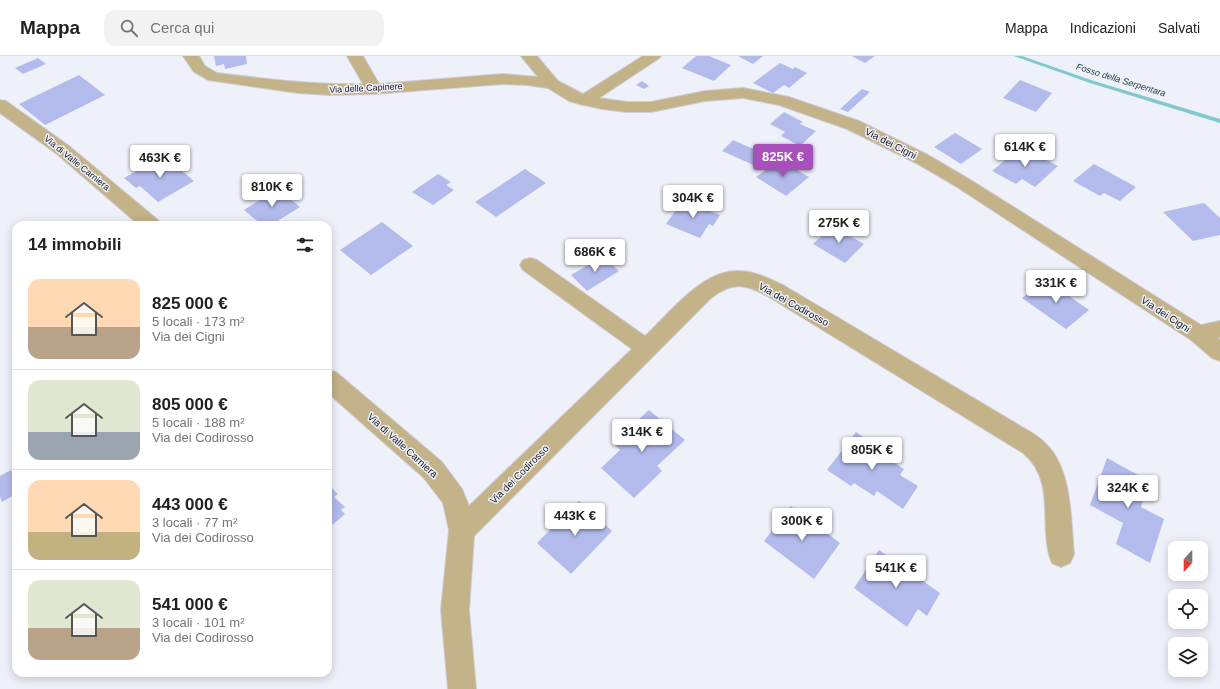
<!DOCTYPE html>
<html lang="it">
<head>
<meta charset="utf-8">
<style>
	body { margin:0; font-family:Helvetica,sans-serif; background:#f2f2f2; color:#202124; height:100vh; display:flex; flex-direction:column; font-size:15px; white-space:nowrap }
	* { box-sizing:border-box; margin:0 }
	p { font-size:13px; color:#757577 }
	.icon { flex:none; width:22px; height:22px; fill:none; stroke:currentColor; stroke-width:2; stroke-linecap:round; stroke-linejoin:round }
	.map { position:relative; flex:1; overflow:hidden }
	.sheet { position:absolute; left:12px; top:165px; width:320px; height:456px; display:flex; flex-direction:column; background:#fff; border-radius:12px; box-shadow:0 2px 10px #0003 }
	.sheet>* { flex:none }
	.needle { width:26px; rotate:201deg }
	.tools { position:absolute; left:1168px; top:485px; display:grid; gap:8px }
	.tools a { display:grid; place-items:center; width:40px; height:40px; border-radius:8px; background:#fff; box-shadow:0 2px 10px #0003; font-size:20px }
	.price { position:absolute; translate:-50% -34px; padding:0 9px; border-radius:4px; background:#fff; color:#222; font-size:13px; line-height:26px; filter:drop-shadow(0 1px 2px #0008) }
	.price::after { content:''; position:absolute; left:50%; top:24px; width:12px; height:9px; margin-left:-6px; background:inherit; clip-path:polygon(0 0,100% 0,50% 100%) }
	.price.selected { background:#a74fbb; color:#fff }
	ul { padding:0; list-style:none }
	li { display:flex; align-items:center; gap:12px; height:100px; padding:0 16px }
	li+li { border-top:1px solid #e0e0e0 }
	li span { display:grid; place-items:center; flex:none; width:112px; height:80px; border-radius:12px; color:#555 }
	li>.icon { margin-inline-start:auto }
	span .icon { width:48px; height:48px; fill:#fffc; stroke-width:1 }
	li b { font-size:17px }
	h2 { display:flex; justify-content:space-between; align-items:center; height:48px; padding:0 16px; font-size:17px }
	header { display:flex; align-items:center; gap:24px; box-sizing:border-box; height:56px; padding:0 20px; background:#fff; border-bottom:1px solid #e0e0e0 }
	header strong { font-size:19px }
	nav { display:flex; gap:22px; margin-inline-start:auto; font-size:14px }
	.search { width:280px; height:36px; background:#f2f2f2; display:flex; align-items:center; gap:10px; box-sizing:border-box; padding:0 14px; border-radius:12px; color:#757577; font-size:15px }
	.map>svg:first-child { display:block }
</style>
</head>
<body>
<header>
<strong>Mappa</strong>
<div class="search"><svg class="icon" aria-label="search" viewBox="0 0 24 24"><circle cx="10" cy="10" r="6"/><path d="M15 15l6 6"/></svg>Cerca qui</div>
<nav><a>Mappa</a><a>Indicazioni</a><a>Salvati</a></nav>
</header>
<div class="map">
<svg width="1220" height="633" viewBox="0 0 1220 633">
	<rect width="100%" height="100%" fill="#eef0fa"/>
	<g fill="none" stroke-linecap="round" stroke-linejoin="round">
		<polygon fill="#80c8cc" fill-rule="evenodd" points="1014,0 1022,0 1094,25 1220,63 1220,67 1090,27"/>
	</g>
	<g fill="#b3bbed">
		<polygon points="214,0 246,0 247,8 225,13 224,8 216,10"/>
		<polygon points="696,0 709,0 731,9 714,25 682,12"/>
		<polygon points="738,0 763,0 753,8"/>
		<polygon points="852,0 875,0 865,7"/>
		<polygon points="38,2 46,8 23,18 15,12"/>
		<polygon points="780,7 793,13 795,11 807,17 789,32 784,29 773,37 753,27"/>
		<polygon points="79,19 105,39 45,69 19,48"/>
		<polygon points="1020,24 1052,37 1036,56 1003,42"/>
		<polygon points="642,25 649,30 644,33 636,29"/>
		<polygon points="862,33 870,36 848,56 840,53"/>
		<polygon points="784,56 803,66 800,68 816,75 800,90 781,80 785,76 770,68"/>
		<polygon points="955,77 982,93 961,108 934,91"/>
		<polygon points="733,84 769,100 758,111 722,95"/>
		<polygon points="1021,91 1058,110 1035,131 1022,123 1016,128 992,115"/>
		<polygon points="164,100 194,125 158,146 140,130 136,132 124,122"/>
		<polygon points="780,104 809,121 786,140 756,121"/>
		<polygon points="1094,108 1136,131 1120,145 1104,137 1100,140 1073,125"/>
		<polygon points="525,113 546,127 496,161 475,146"/>
		<polygon points="438,118 451,126 446,129 454,134 433,149 412,136"/>
		<polygon points="278,133 300,151 271,169 262,169 244,154"/>
		<polygon points="693,143 708,149 705,153 720,159 713,170 709,168 700,182 666,168 679,150 685,153"/>
		<polygon points="1204,147 1220,162 1220,179 1193,185 1163,156"/>
		<polygon points="382,166 413,190 371,219 340,194"/>
		<polygon points="832,170 864,188 845,207 813,188"/>
		<polygon points="603,200 619,215 587,235 571,219"/>
		<polygon points="1046,224 1089,254 1066,273 1022,242"/>
		<polygon points="649,354 685,384 657,410 662,415 634,442 601,412 620,394 613,387"/>
		<polygon points="856,376 878,391 875,395 904,413 900,419 918,430 903,453 877,435 874,440 854,427 851,430 827,414"/>
		<polygon points="1107,402 1149,425 1141,451 1164,463 1150,507 1116,488 1123,467 1090,449"/>
		<polygon points="11,414 16,425 16,438 2,446 0,441 0,420"/>
		<polygon points="328,428 338,438 334,441 345,451 341,454 345,458 330,471 332,473 328,477"/>
		<polygon points="579,445 612,475 571,518 537,487"/>
		<polygon points="791,450 840,487 814,523 764,485"/>
		<polygon points="879,494 940,537 927,560 918,553 907,571 854,532"/>
	</g>
	<g fill="none" stroke-linecap="round" stroke-linejoin="round">
		<g stroke="#cccdd6" stroke-width="2">
			<g id="minor">
				<path d="M183,0H199L205,10L217,17C266,23 314,29 363,28L347,0H363L379,28L503,18L538,21L521,0H537L558,25L583,38L643,0H661L658,3L599,42L627,46H651L705,35L743,32L789,41L859,65L928,99L969,123L1201,269L1220,265V281L1218,282L1220,284V305L1212,302L1191,284L957,131L916,107L847,73L779,49L743,42L705,45L651,56H627L602,53L579,48L569,45L548,32L527,29L503,28L374,38L330,39L298,37L208,24L194,16Z"/>
				<polygon points="0,44 6,45 69,90 158,164 160,169 139,169 57,98 0,57"/>
				<path d="M530,202L537,204L645,280C670,257 703,213 739,215C755,215 770,223 783,229L1022,371C1031,376 1040,381 1047,389C1072,414 1071,465 1074,498L1070,507L1061,511L1052,507C1037,471 1058,426 1023,397L769,241C746,228 733,225 711,242L474,480L469,554L476,633H448L441,554L449,474L443,447L424,422L328,337V314L336,316L442,406L462,433L469,450L632,293L523,214L520,209L523,204Z"/>
			</g>
		</g>
		<use href="#minor" fill="#c4b288" fill-rule="evenodd"/>
	</g>
	<g text-anchor="middle" stroke-width="3" stroke-linejoin="round" paint-order="stroke">
		<g font-size="9" font-style="italic" fill="#14373a" stroke="#eef0fa">
			<text transform="translate(1121 24) rotate(17)" y="3">Fosso della Serpentara</text>
		</g>
		<g font-size="9" fill="#17171b" stroke="#eef0fa">
			<text transform="translate(366 32) rotate(-3)" y="3">Via delle Capinere</text>
			<text transform="translate(77 107) rotate(39)" y="3">Via di Valle Carniera</text>
		</g>
		<g font-size="10" fill="#17171b" stroke="#eef0fa">
			<text transform="translate(891 87) rotate(27)" y="4">Via dei Cigni</text>
			<text transform="translate(794 248) rotate(29)" y="4">Via dei Codirosso</text>
			<text transform="translate(1166 258) rotate(33)" y="4">Via dei Cigni</text>
			<text transform="translate(403 389) rotate(42)" y="4">Via di Valle Carniera</text>
			<text transform="translate(519 418) rotate(-45)" y="4">Via dei Codirosso</text>
		</g>
	</g>
</svg>
<div class="tools">
<a><svg class="needle" viewBox="-14 -14 28 28"><path d="M0-13l5 13h-10z" fill="#e53935"/><path d="M0 13l5-13h-10z" fill="#757577"/></svg></a>
<a><svg class="icon" aria-label="locate" viewBox="0 0 24 24"><circle cx="12" cy="12" r="6"/><path d="M12 2v4M12 18v4M2 12h4M18 12h4"/></svg></a>
<a><svg class="icon" aria-label="layers" viewBox="0 0 24 24"><path d="M12 4l9 5-9 5-9-5zM3 14l9 5 9-5"/></svg></a>
</div>
<b class="price" style="left:1025px;top:112px">614K €</b>
<b class="price selected" style="left:783px;top:122px">825K €</b>
<b class="price" style="left:160px;top:123px">463K €</b>
<b class="price" style="left:272px;top:152px">810K €</b>
<b class="price" style="left:693px;top:163px">304K €</b>
<b class="price" style="left:839px;top:188px">275K €</b>
<b class="price" style="left:595px;top:217px">686K €</b>
<b class="price" style="left:1056px;top:248px">331K €</b>
<b class="price" style="left:642px;top:397px">314K €</b>
<b class="price" style="left:872px;top:415px">805K €</b>
<b class="price" style="left:1128px;top:453px">324K €</b>
<b class="price" style="left:575px;top:481px">443K €</b>
<b class="price" style="left:802px;top:486px">300K €</b>
<b class="price" style="left:896px;top:533px">541K €</b>
<section class="sheet">
<h2>14 immobili<svg class="icon" aria-label="filters" viewBox="0 0 24 24"><path d="M4 7h16M4 17h16"/><circle cx="9" cy="7" r="2"/><circle cx="15" cy="17" r="2"/></svg></h2>
<ul>
<li><span style="background:linear-gradient(#ffd9b3 60%,#b9a48a 0)"><svg class="icon" aria-label="home" viewBox="0 0 24 24"><path d="M3 11l9-7 9 7M6 9v11h12V9"/></svg></span><div><b>825 000 €</b><p>5 locali · 173 m²</p><p>Via dei Cigni</p></div></li>
<li><span style="background:linear-gradient(#dfe7d0 65%,#9aa5b1 0)"><svg class="icon" aria-label="home" viewBox="0 0 24 24"><path d="M3 11l9-7 9 7M6 9v11h12V9"/></svg></span><div><b>805 000 €</b><p>5 locali · 188 m²</p><p>Via dei Codirosso</p></div></li>
<li><span style="background:linear-gradient(#ffd9b3 65%,#c2b280 0)"><svg class="icon" aria-label="home" viewBox="0 0 24 24"><path d="M3 11l9-7 9 7M6 9v11h12V9"/></svg></span><div><b>443 000 €</b><p>3 locali · 77 m²</p><p>Via dei Codirosso</p></div></li>
<li><span style="background:linear-gradient(#dfe7d0 60%,#b9a48a 0)"><svg class="icon" aria-label="home" viewBox="0 0 24 24"><path d="M3 11l9-7 9 7M6 9v11h12V9"/></svg></span><div><b>541 000 €</b><p>3 locali · 101 m²</p><p>Via dei Codirosso</p></div></li>
</ul>
</section>
</div>
</body>
</html>
